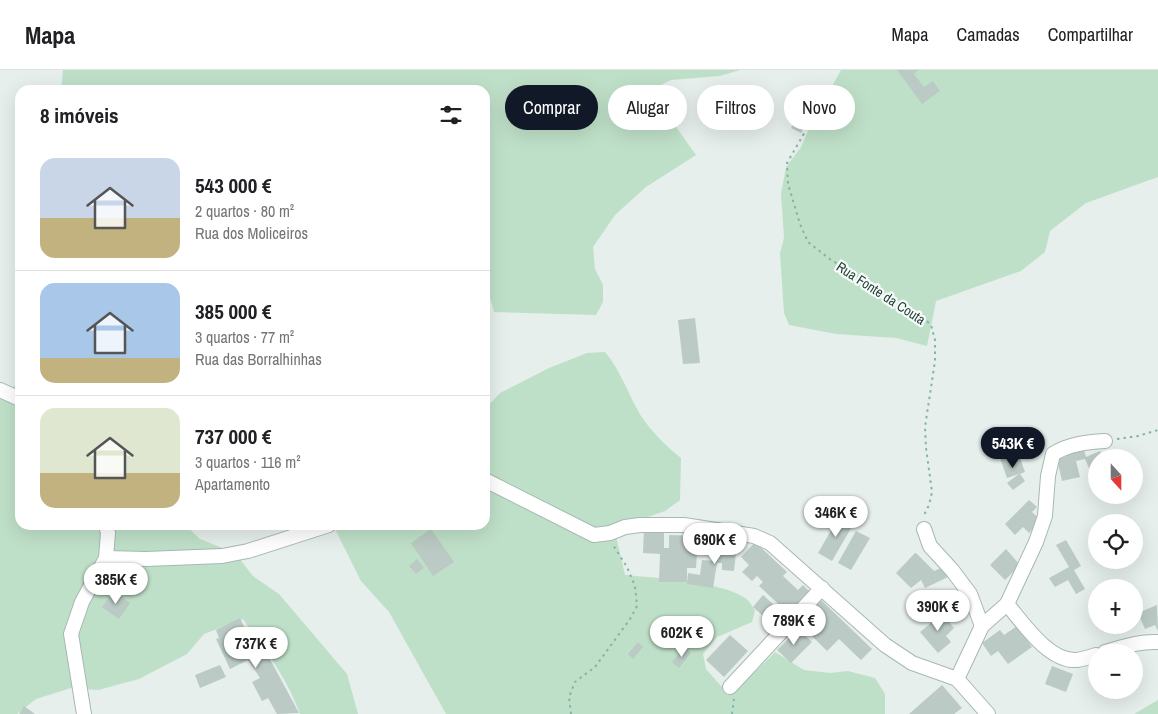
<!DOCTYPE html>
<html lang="pt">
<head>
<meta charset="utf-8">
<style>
	body { margin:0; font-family:"Archivo Narrow",sans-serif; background:#f6f6f6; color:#202124; height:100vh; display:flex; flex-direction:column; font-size:19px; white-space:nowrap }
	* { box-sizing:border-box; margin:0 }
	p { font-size:16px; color:#757577 }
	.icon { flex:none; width:28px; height:28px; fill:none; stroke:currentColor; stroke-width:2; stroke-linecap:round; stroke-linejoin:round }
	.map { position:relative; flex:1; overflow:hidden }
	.sheet { position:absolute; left:15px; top:15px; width:475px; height:445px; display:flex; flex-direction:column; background:#fff; border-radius:15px; box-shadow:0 5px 20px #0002 }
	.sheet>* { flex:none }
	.hud { position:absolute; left:505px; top:15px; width:475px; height:45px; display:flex; gap:10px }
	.needle { width:32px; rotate:159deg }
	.fabs { position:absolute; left:1088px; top:379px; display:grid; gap:10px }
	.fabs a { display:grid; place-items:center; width:55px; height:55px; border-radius:50%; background:#fff; box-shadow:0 5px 20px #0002; font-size:25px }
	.price { position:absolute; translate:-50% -42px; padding:0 11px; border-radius:18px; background:#fff; color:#222; font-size:16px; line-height:32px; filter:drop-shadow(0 1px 2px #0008) }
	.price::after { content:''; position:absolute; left:50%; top:30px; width:15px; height:11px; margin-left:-8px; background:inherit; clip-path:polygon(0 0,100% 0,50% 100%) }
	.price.on { background:#111827; color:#fff }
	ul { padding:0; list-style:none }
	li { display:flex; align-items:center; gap:15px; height:125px; padding:0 25px }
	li+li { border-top:1px solid #e0e0e0 }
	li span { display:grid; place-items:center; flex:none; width:140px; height:100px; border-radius:15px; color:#555 }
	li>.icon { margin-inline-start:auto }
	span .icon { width:60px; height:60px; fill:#fffc; stroke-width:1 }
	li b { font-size:21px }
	h2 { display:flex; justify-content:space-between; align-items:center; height:60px; padding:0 25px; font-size:21px }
	.tag { padding:0 18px; border-radius:22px; background:#fff; box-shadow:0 5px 20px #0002; font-size:18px; line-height:45px }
	.tag.on { background:#111827; color:#fff }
	header { display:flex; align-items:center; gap:30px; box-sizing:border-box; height:70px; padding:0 25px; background:#fff; border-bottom:1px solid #e0e0e0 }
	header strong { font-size:24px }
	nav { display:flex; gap:28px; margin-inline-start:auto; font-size:18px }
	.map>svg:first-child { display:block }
</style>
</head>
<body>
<header>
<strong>Mapa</strong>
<nav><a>Mapa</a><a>Camadas</a><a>Compartilhar</a></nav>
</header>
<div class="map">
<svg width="1158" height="644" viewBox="0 0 1158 644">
	<rect width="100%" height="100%" fill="#e6efeb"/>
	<g fill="#bfe0c8">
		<polygon points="63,0 740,0 720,6 671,10 636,27 674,54 696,85 646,117 615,145 593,177 595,199 603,215 603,232 596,245 494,242 485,209 485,20 61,20"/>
		<polygon points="841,0 1158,0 1158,107 1086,133 1050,161 1045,182 1021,201 936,231 927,276 896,268 836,264 789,255 784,243 780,183 784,168 781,124 786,97 801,77 812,52"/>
		<path d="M605,282C621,301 628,324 641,346C652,362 666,376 681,388L680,430L665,441L619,457L616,466L625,505C656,508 720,511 745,528C749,530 752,536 755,540L752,552L717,567L703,584L706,599L721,616L747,610L775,582L804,600L830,603L848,601L875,608L885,624V644H446L389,542L361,511L333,455H485V339L500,323L549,298L587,283Z"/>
		<path d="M20,311V455H185L200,469L235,483L253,506L279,524L347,604L358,644H300C287,608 265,579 243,549L204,564L187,584L139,609L98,620L71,618L36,629L17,644H0V328Z"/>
		<polygon points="1158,630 1158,644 1134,644"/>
	</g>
	<g fill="#bbcac4">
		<polygon points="897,0 918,0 914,4 924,17 933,11 940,21 922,34"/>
		<polygon points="806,32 816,38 801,63 791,58"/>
		<polygon points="695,248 700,293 683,294 678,250"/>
		<polygon points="1083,376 1086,387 1100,381 1103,388 1096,388 1096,414 1085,389 1076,391 1080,407 1062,411 1057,389 1066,387 1065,381"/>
		<polygon points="1018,382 1025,402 1020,404 1025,411 1013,420 1007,413 1019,404 1007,408 1000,388"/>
		<polygon points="1029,430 1037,437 1032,442 1041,450 1029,463 1023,457 1015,465 1005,454"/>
		<polygon points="840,445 854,453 832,491 818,483"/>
		<polygon points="431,459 454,492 433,506 411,473"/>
		<polygon points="644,459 664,460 664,478 669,478 669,465 698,466 696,498 687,498 687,512 659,512 660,484 643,483"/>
		<polygon points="856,461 870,468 851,500 838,493"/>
		<polygon points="1066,470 1081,496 1074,500 1085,519 1076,524 1068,510 1055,517 1049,508 1069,497 1056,475"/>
		<polygon points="717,471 737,473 734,501 722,500 722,493 717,493 713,518 687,514 688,503 700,505 702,490 715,491"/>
		<polygon points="755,472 787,502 783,506 798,520 803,515 809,521 788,543 759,516 763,512 757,506 752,511 742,502 749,495 741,487"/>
		<polygon points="1006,479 1020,495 1005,510 990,495"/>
		<polygon points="915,483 916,483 934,501 943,497 948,507 925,518 921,510 911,518 896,503"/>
		<polygon points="417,489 424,498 416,504 409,496"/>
		<polygon points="114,521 130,533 119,549 102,537"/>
		<polygon points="763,525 773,534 762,545 753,537"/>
		<polygon points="820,529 872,579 861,590 839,569 827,581 798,552"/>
		<polygon points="1157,535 1158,561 1155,555 1145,559 1138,543"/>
		<polygon points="940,541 954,558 946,566 951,572 938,583 920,562 931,553 929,550"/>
		<polygon points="240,548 244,557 234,562 247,589 265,580 299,643 277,644 268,628 262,631 252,612 260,608 248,590 230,599 216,569 219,568 216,560"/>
		<polygon points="1017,556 1032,577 1008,594 998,581 991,586 982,573 1000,560 1004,565"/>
		<polygon points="798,559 812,572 791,593 777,580"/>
		<polygon points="730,565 748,581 724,607 706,590"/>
		<polygon points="638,572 643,577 633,589 628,584"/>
		<polygon points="685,577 691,583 679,598 672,592"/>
		<polygon points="220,595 226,607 200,618 195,605"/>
		<polygon points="1052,596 1073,604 1066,622 1045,614"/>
		<polygon points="942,615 962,638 954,644 909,644"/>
		<polygon points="24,636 35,644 19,644"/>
	</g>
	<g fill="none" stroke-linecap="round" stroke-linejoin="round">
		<g stroke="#a8b8b2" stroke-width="16">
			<g id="minor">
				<polyline points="0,320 20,329"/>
				<polyline points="485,410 594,465 610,463 625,457 640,455 684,455 754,466 770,473 885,575 912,593 957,609 988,644"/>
				<polyline points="924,459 930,476 952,500 970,524 982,556"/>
				<polyline points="106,488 146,489 222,486 248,481 329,455"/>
				<path d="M1007,534C1023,553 1049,592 1077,590C1084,589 1090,587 1096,585"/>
				<path d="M1105,582C1123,577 1139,571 1158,572"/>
				<path d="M957,609L982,556L1007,534L1036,472L1045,446L1048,406L1053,384C1069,374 1087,372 1105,371"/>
				<polyline points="730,617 822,518"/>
				<polyline points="84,644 71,564 82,532 106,488 108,463 106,455"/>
			</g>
		</g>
		<g stroke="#86b3a5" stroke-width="2" stroke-dasharray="2.5 4" stroke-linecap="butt">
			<polyline points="817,41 787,93 788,114 800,154 808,172 831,190 847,199 888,227 917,242 931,255 935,270 935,291 925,357 926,378 932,422 929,435 923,447"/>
			<polyline points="1117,369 1138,366 1158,360"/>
			<polyline points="571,644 569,627 575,612 595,597 630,549 637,536 635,516 627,497 613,475"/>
			<polyline points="732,644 734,629"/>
		</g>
		<use href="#minor" stroke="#fff" stroke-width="14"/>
	</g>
	<g text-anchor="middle" stroke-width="4.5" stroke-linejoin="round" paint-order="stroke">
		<g font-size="14" fill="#24423a" stroke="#f7fbf9">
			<text transform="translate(881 223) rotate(33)" y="5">Rua Fonte da Couta</text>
		</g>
	</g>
</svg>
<div class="fabs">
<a><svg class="needle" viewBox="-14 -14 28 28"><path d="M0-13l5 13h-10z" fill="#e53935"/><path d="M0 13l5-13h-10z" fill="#757577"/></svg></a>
<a><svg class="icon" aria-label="locate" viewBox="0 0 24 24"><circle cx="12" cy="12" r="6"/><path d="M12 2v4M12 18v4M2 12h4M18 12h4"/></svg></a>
<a>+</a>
<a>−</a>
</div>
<b class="price on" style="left:1013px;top:399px">543K €</b>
<b class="price" style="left:836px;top:468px">346K €</b>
<b class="price" style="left:715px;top:495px">690K €</b>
<b class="price" style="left:116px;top:535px">385K €</b>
<b class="price" style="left:938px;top:562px">390K €</b>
<b class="price" style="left:794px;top:576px">789K €</b>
<b class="price" style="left:682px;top:588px">602K €</b>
<b class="price" style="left:256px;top:599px">737K €</b>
<div class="hud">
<a class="tag on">Comprar</a>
<a class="tag">Alugar</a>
<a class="tag">Filtros</a>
<a class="tag">Novo</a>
</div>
<section class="sheet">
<h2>8 imóveis<svg class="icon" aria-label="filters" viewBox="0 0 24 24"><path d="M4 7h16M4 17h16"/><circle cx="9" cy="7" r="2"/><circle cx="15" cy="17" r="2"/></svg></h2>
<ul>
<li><span style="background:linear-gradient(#c9d6e8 60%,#c2b280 0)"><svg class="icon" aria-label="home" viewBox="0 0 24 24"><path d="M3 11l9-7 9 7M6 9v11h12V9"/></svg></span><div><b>543 000 €</b><p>2 quartos · 80 m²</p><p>Rua dos Moliceiros</p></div></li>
<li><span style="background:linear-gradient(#a9c7e8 75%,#c2b280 0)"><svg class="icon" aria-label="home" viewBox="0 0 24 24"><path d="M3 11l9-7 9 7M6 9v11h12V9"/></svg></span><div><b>385 000 €</b><p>3 quartos · 77 m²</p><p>Rua das Borralhinhas</p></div></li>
<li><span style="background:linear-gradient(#dfe7d0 65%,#c2b280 0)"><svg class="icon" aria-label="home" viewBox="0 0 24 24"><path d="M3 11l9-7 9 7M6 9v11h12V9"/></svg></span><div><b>737 000 €</b><p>3 quartos · 116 m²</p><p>Apartamento</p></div></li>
</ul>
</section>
</div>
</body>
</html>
